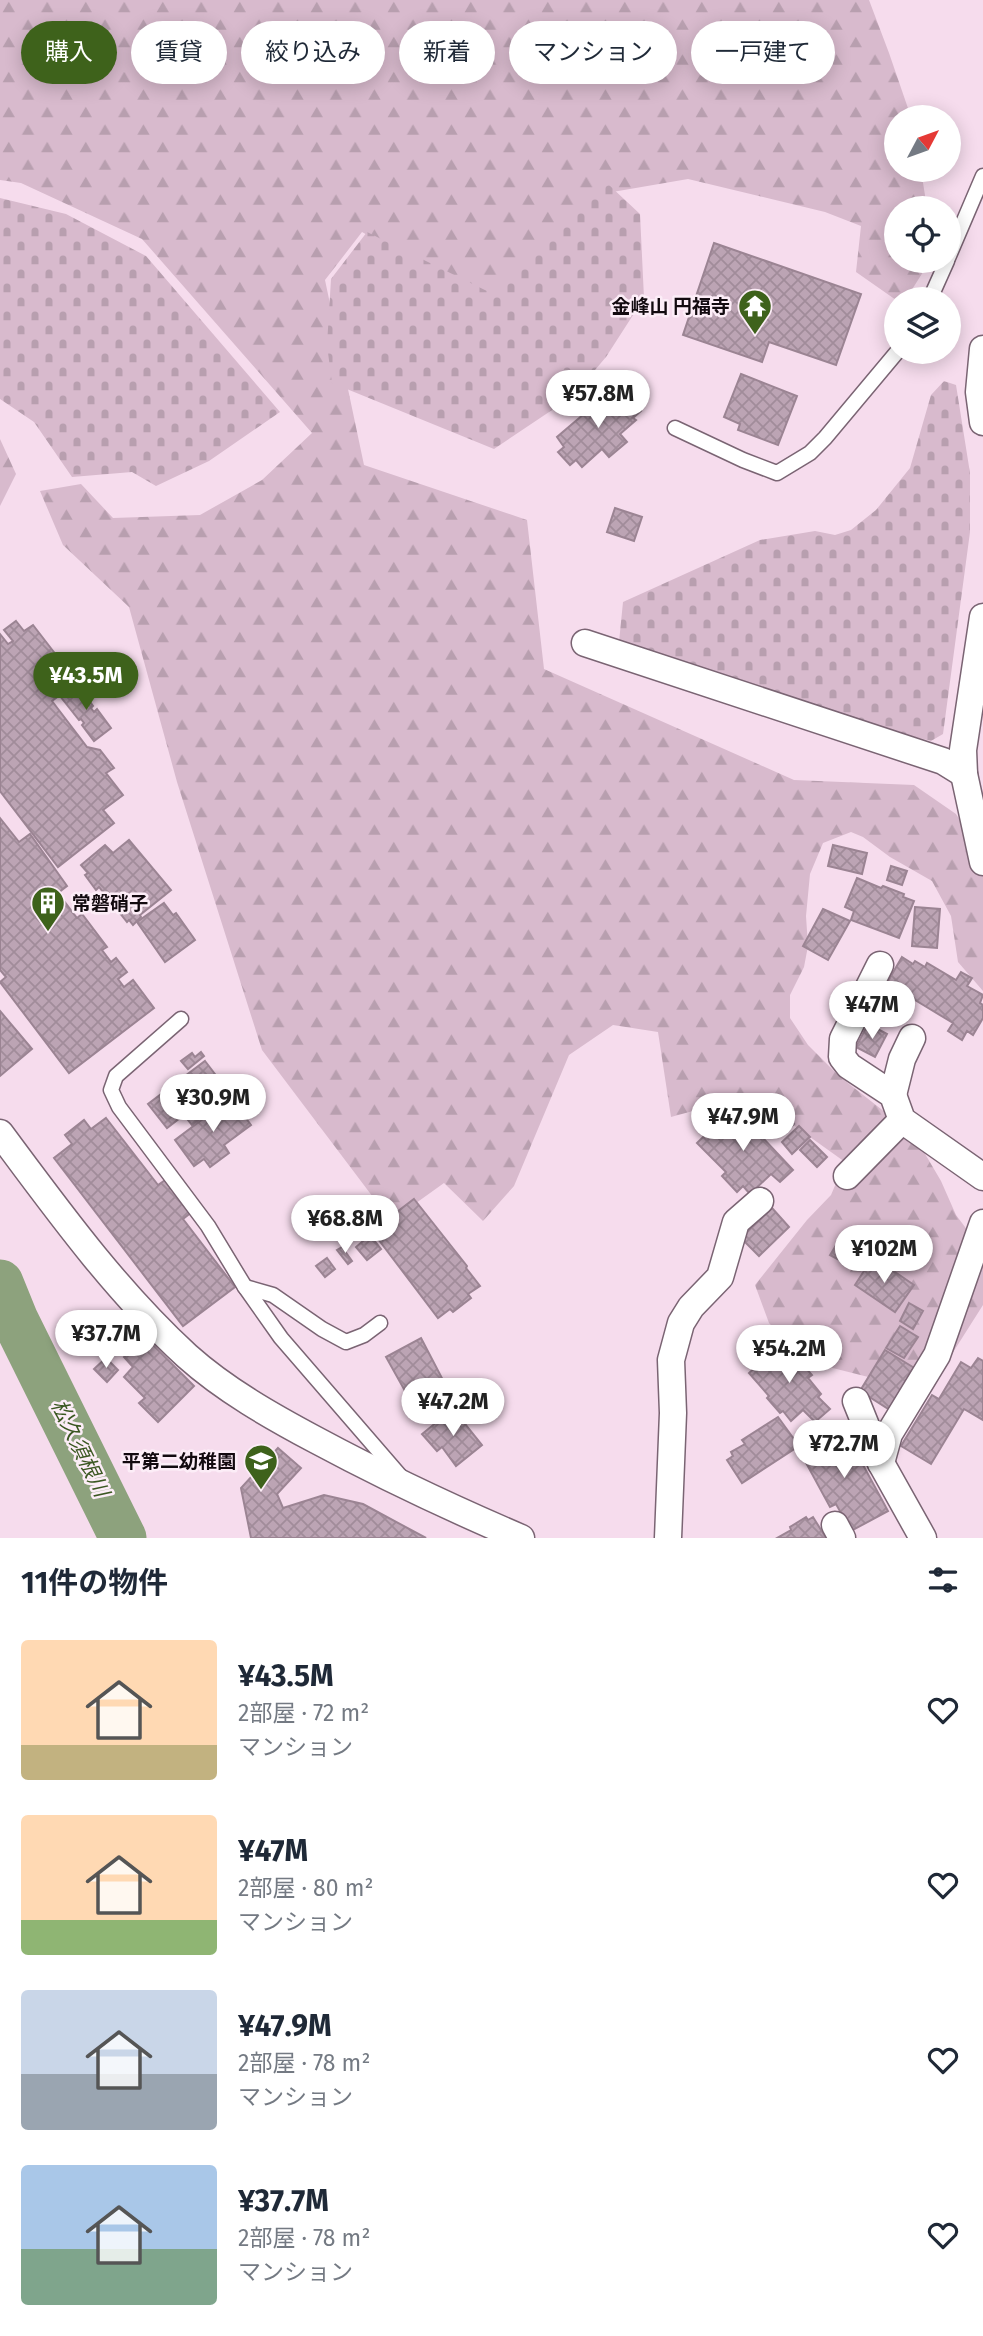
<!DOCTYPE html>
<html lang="ja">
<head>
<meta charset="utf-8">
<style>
	body { margin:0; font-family:"Fira Sans","Noto Sans JP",sans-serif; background:#f6f6f7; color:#1f2937; height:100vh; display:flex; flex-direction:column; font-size:26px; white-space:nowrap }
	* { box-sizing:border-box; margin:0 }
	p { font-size:23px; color:#747a83 }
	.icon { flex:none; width:38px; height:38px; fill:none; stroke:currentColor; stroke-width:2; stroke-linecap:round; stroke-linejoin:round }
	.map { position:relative; height:1538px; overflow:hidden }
	.drawer { display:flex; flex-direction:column; background:#fff; flex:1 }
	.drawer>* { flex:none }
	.guide { position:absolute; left:21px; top:21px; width:942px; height:63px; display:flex; gap:14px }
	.needle { width:46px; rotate:49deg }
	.buttons { position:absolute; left:884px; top:105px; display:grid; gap:14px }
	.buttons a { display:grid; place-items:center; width:77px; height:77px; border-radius:50%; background:#fff; box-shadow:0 4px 18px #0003; font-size:35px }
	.price { position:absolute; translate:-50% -60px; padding:0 16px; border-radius:24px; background:#fff; color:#222; font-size:23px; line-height:46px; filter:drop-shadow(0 2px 4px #0008) }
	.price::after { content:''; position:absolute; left:50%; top:42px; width:21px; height:16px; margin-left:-10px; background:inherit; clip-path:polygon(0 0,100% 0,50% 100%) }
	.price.active { background:#3e621b; color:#fff }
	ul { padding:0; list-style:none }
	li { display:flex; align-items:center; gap:21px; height:175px; padding:0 21px }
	li span { display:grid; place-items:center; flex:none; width:196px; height:140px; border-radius:7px; color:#555 }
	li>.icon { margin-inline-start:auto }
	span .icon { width:84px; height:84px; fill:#fffc; stroke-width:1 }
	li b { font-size:30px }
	h2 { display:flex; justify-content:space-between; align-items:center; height:84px; padding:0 21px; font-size:30px }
	.tag { padding:0 24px; border-radius:32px; background:#fff; box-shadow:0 4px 18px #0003; font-size:24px; line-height:63px }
	.tag.active { background:#3e621b; color:#fff }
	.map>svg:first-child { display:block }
</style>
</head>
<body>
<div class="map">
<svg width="983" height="1538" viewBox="0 0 983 1538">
	<defs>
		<pattern id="forest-firs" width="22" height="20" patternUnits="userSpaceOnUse" patternTransform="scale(1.75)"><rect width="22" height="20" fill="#d8bacd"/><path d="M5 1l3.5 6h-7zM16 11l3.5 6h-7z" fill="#b89faf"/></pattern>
		<pattern id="cemetery-stones" width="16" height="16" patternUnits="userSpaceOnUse" patternTransform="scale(1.75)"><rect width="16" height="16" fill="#d8bacd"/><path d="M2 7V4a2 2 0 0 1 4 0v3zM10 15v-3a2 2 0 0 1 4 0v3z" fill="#b89faf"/></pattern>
		<pattern id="building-cross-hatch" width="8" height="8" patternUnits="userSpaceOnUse" patternTransform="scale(1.75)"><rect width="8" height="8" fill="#bca4b4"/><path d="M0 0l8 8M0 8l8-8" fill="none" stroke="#a18c9a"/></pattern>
	</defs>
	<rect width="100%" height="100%" fill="#f6dced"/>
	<g fill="url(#forest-firs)">
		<polygon points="0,0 869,0 889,53 911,117 896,117 896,170 921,170 927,208 896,208 896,261 930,261 906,299 896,300 856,272 861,226 825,212 688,179 595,195 504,311 362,232 325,280 364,465 527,520 544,669 794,780 914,785 956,814 983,856 983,991 958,962 951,916 932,881 890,857 863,837 851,832 823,843 810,874 806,916 808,946 804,967 790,995 790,1018 808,1045 839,1076 914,1135 941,1181 956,1215 983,1251 983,1305 912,1417 881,1435 896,1384 805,1361 769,1323 755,1285 807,1220 831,1195 845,1162 751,1095 671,1117 658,1032 613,1025 569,1055 514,1186 483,1221 444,1183 391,1221 262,1050 177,782 129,607 63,545 40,491 81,484 113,518 200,515 262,480 312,433 142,239 21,183 0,180"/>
		<polygon points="0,439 16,474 0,506"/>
	</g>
	<g fill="url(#cemetery-stones)">
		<polygon points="609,185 640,214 644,298 606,357 573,396 494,449 332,383 327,345 331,279 367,232 495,295 589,190"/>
		<polygon points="0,198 66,214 146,256 280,412 209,461 156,486 132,472 72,477 34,422 0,399"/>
		<polygon points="944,381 956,385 970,473 970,532 943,734 931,741 632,665 619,642 623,602 760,540 815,531 835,535 851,530 876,510 910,468 931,395"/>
	</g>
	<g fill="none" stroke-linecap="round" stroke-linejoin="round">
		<polyline stroke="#8da27d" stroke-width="47" points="0,1283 15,1320 123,1538"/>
	</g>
	<g fill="url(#building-cross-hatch)" stroke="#9b8493" stroke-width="2">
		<polygon points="714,243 861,294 836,365 769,342 762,362 683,335"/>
		<polygon points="741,374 797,396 778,445 738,430 740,424 724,417"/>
		<polygon points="611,391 621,404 629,397 641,411 633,418 636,420 620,434 627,442 609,457 602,449 582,467 576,460 570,465 558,452 564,447 557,437"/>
		<polygon points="615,508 642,517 634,541 607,532"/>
		<polygon points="16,621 24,631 33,625 60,660 55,664 72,686 52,701 87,747 100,750 114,768 106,773 123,795 103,810 114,823 58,867 0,791 0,634 8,644 13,641 4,630"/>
		<polygon points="77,684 93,706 91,708 94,712 97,709 111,728 94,741 82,725 84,723 81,719 79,720 60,696"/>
		<polygon points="0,818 19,842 30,834 67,886 58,893 77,918 82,914 107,947 102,950 111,962 116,958 127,972 118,979 124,987 133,980 154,1008 69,1073 0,982 6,977 0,970"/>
		<polygon points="129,840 171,890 140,915 141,917 133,925 129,920 127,922 99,887 96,890 85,875 88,873 81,865 105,845 113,853"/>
		<polygon points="833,845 867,853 862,874 828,866"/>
		<polygon points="891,866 907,871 902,885 887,880"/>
		<polygon points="857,878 881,888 883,886 904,894 903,897 914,901 899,938 851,920 854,911 845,907"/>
		<polygon points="164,903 173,915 176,913 195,940 165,962 137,922"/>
		<polygon points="915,907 940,909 937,948 912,946"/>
		<polygon points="823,909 850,921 828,960 803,946"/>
		<polygon points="902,957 913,964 915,961 925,967 927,963 956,980 961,972 972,978 967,986 983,995 980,1003 983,1005 983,1018 973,1035 967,1031 962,1040 948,1031 953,1023 887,983"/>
		<polygon points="0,1011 32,1049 0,1076"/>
		<polygon points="868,1024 887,1034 875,1057 856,1047"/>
		<polygon points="201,1052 204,1056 188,1069 181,1061 192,1053 195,1057"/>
		<polygon points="205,1061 231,1095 192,1125 184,1115 167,1128 148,1104"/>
		<polygon points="231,1098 251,1125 224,1145 229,1153 210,1167 204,1159 194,1166 175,1140"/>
		<polygon points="734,1107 793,1170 780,1182 771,1174 750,1194 743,1186 737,1192 722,1176 726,1172 697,1143"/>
		<polygon points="783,1112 794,1124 784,1134 773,1122"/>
		<polygon points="106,1118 158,1185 168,1178 193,1211 183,1219 235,1287 183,1326 54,1158 72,1144 65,1135 84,1120 91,1129"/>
		<polygon points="799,1126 810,1137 792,1154 782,1142"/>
		<polygon points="810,1140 827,1157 817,1167 800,1150"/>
		<polygon points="414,1199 467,1266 466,1268 480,1286 468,1294 471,1298 453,1312 450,1309 438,1318 372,1231"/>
		<polygon points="772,1208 789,1227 759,1256 741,1238"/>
		<polygon points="843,1234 868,1249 856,1269 830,1255"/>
		<polygon points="370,1235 381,1249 367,1260 356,1247"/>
		<polygon points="342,1247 352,1261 348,1264 337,1250"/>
		<polygon points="873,1257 914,1285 895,1312 855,1285"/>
		<polygon points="327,1258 335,1269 325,1277 316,1266"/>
		<polygon points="909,1303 923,1311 913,1329 900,1321"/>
		<polygon points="900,1326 918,1337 904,1358 886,1348"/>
		<polygon points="145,1337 194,1386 158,1422 139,1403 145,1398 124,1377 133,1367 124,1357"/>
		<polygon points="421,1338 444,1382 410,1400 386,1357"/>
		<polygon points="779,1346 786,1354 790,1350 812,1375 808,1378 821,1394 818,1397 830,1409 815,1422 803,1410 791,1421 783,1411 780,1413 767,1398 769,1396 749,1373"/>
		<polygon points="885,1350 916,1369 890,1410 860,1391"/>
		<polygon points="106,1358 118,1370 107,1382 94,1369"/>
		<polygon points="978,1358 983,1361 983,1420 964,1409 931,1464 901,1446 932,1395 939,1399 961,1362 971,1368"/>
		<polygon points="453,1409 482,1445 456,1466 442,1447 437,1451 422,1434"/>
		<polygon points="778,1417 799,1446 742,1483 727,1460 733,1456 731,1452 745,1444 742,1440"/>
		<polygon points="837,1429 851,1454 856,1452 888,1511 851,1531 836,1504 830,1507 799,1450"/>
		<polygon points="278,1448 301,1468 277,1494 283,1508 324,1495 363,1504 426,1538 251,1538 241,1488"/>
		<polygon points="806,1517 808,1520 813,1517 826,1538 777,1538 791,1530 790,1527"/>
	</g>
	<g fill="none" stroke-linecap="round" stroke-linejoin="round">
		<g stroke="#7a6473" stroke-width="17">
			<g id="lane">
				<polyline points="948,258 983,176"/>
				<polyline points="930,299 947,261"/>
				<polyline points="675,428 743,460 777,473 810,453 825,438 897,352"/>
				<polyline points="181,1019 116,1076 111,1090 119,1107 208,1226 245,1287 281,1338 402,1478"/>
				<polyline points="245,1287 273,1295 322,1329 346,1342 364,1335 380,1323"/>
			</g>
		</g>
		<g stroke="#7a6473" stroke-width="29">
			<g id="street">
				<polyline points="983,349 979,392 983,422"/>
				<polyline points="983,617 963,750 964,774 983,862"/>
				<polyline points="585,643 943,761 964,774"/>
				<polyline points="880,965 843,1039 842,1057 849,1066 893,1095 902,1120 983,1177"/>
				<polyline points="893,1095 902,1059 912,1038"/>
				<path d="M0,1133C58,1211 115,1290 187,1356C225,1390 271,1416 316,1440C383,1476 451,1508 521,1538"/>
				<polyline points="847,1176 902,1120"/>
				<polyline points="856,1401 881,1463 923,1538"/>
				<polyline points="881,1463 889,1434 937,1355 983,1223"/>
				<polyline points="835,1525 842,1538"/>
				<polyline points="668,1538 673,1413 671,1360 681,1323 691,1307 720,1277 736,1222 760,1201"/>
			</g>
		</g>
		<use href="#lane" stroke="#fff" stroke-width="14"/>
		<use href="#street" stroke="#fff" stroke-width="26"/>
	</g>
	<defs>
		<g id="temple-pin" transform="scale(1.75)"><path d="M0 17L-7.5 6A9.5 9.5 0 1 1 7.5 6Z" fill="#3e621b" stroke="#fcedf7"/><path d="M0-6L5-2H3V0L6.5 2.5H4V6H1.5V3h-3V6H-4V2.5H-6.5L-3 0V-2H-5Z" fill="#fff"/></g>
		<g id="building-pin" transform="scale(1.75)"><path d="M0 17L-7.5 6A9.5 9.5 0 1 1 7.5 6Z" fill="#3e621b" stroke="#fcedf7"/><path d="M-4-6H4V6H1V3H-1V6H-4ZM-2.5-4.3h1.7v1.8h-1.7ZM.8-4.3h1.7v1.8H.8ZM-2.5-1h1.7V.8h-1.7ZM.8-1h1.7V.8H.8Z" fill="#fff"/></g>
		<g id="school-pin" transform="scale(1.75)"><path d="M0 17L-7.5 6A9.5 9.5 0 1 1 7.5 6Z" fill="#3e621b" stroke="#fcedf7"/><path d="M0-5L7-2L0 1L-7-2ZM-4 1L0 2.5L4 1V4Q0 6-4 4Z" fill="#fff"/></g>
	</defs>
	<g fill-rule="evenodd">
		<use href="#temple-pin" x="755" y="306"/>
		<use href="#building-pin" x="48" y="903"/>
		<use href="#school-pin" x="261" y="1461"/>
	</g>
	<g text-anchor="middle" stroke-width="5" stroke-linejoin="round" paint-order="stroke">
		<g font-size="19" font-weight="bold" fill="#120a0f" stroke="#fcedf7" text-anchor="end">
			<text x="730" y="313">金峰山 円福寺</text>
			<text x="72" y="910" text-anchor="start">常磐硝子</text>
			<text x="236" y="1468">平第二幼稚園</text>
		</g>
		<g font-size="21" font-style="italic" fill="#3b5822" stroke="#fcedf7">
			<text transform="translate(80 1448) rotate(64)" y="7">松久須根川</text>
		</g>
	</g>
</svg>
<div class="buttons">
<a><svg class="needle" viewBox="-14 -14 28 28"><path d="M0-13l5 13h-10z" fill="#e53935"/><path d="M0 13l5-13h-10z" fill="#747a83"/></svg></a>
<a><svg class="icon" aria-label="locate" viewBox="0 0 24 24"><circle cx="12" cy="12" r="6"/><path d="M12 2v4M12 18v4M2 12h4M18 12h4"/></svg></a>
<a><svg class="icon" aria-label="layers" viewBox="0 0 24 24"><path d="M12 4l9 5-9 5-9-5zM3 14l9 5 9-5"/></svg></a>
</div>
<b class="price" style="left:598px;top:430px">¥57.8M</b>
<b class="price active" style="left:86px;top:712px">¥43.5M</b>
<b class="price" style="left:872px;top:1041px">¥47M</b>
<b class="price" style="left:213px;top:1134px">¥30.9M</b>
<b class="price" style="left:743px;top:1153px">¥47.9M</b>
<b class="price" style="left:345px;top:1255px">¥68.8M</b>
<b class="price" style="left:884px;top:1285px">¥102M</b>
<b class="price" style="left:106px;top:1370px">¥37.7M</b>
<b class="price" style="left:789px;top:1385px">¥54.2M</b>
<b class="price" style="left:453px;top:1438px">¥47.2M</b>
<b class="price" style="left:844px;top:1480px">¥72.7M</b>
<div class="guide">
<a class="tag active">購入</a>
<a class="tag">賃貸</a>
<a class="tag">絞り込み</a>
<a class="tag">新着</a>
<a class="tag">マンション</a>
<a class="tag">一戸建て</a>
</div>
</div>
<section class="drawer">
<h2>11件の物件<svg class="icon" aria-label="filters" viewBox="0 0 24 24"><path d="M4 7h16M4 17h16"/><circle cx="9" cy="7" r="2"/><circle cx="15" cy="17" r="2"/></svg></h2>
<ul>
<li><span style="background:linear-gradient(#ffd9b3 75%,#c2b280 0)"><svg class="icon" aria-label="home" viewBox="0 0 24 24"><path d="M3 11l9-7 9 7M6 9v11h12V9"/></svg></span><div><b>¥43.5M</b><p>2部屋 · 72 m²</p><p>マンション</p></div><svg class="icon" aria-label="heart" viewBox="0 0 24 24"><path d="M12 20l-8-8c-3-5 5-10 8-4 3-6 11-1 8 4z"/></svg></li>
<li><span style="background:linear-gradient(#ffd9b3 75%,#8fb573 0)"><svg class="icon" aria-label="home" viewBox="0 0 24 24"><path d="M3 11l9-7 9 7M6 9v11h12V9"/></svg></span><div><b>¥47M</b><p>2部屋 · 80 m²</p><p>マンション</p></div><svg class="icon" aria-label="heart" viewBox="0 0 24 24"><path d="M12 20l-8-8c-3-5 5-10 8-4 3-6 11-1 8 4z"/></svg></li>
<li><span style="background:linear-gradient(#c9d6e8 60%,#9aa5b1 0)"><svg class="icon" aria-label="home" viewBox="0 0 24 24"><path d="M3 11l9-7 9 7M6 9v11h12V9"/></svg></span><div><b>¥47.9M</b><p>2部屋 · 78 m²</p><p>マンション</p></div><svg class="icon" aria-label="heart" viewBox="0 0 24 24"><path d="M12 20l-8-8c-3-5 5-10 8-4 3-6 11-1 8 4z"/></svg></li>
<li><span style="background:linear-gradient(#a9c7e8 60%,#7fa58c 0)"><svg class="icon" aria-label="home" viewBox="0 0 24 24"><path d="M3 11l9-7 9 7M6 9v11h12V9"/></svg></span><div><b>¥37.7M</b><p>2部屋 · 78 m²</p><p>マンション</p></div><svg class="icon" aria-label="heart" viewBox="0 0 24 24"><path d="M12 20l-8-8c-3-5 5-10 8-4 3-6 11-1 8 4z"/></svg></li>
</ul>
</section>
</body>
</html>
